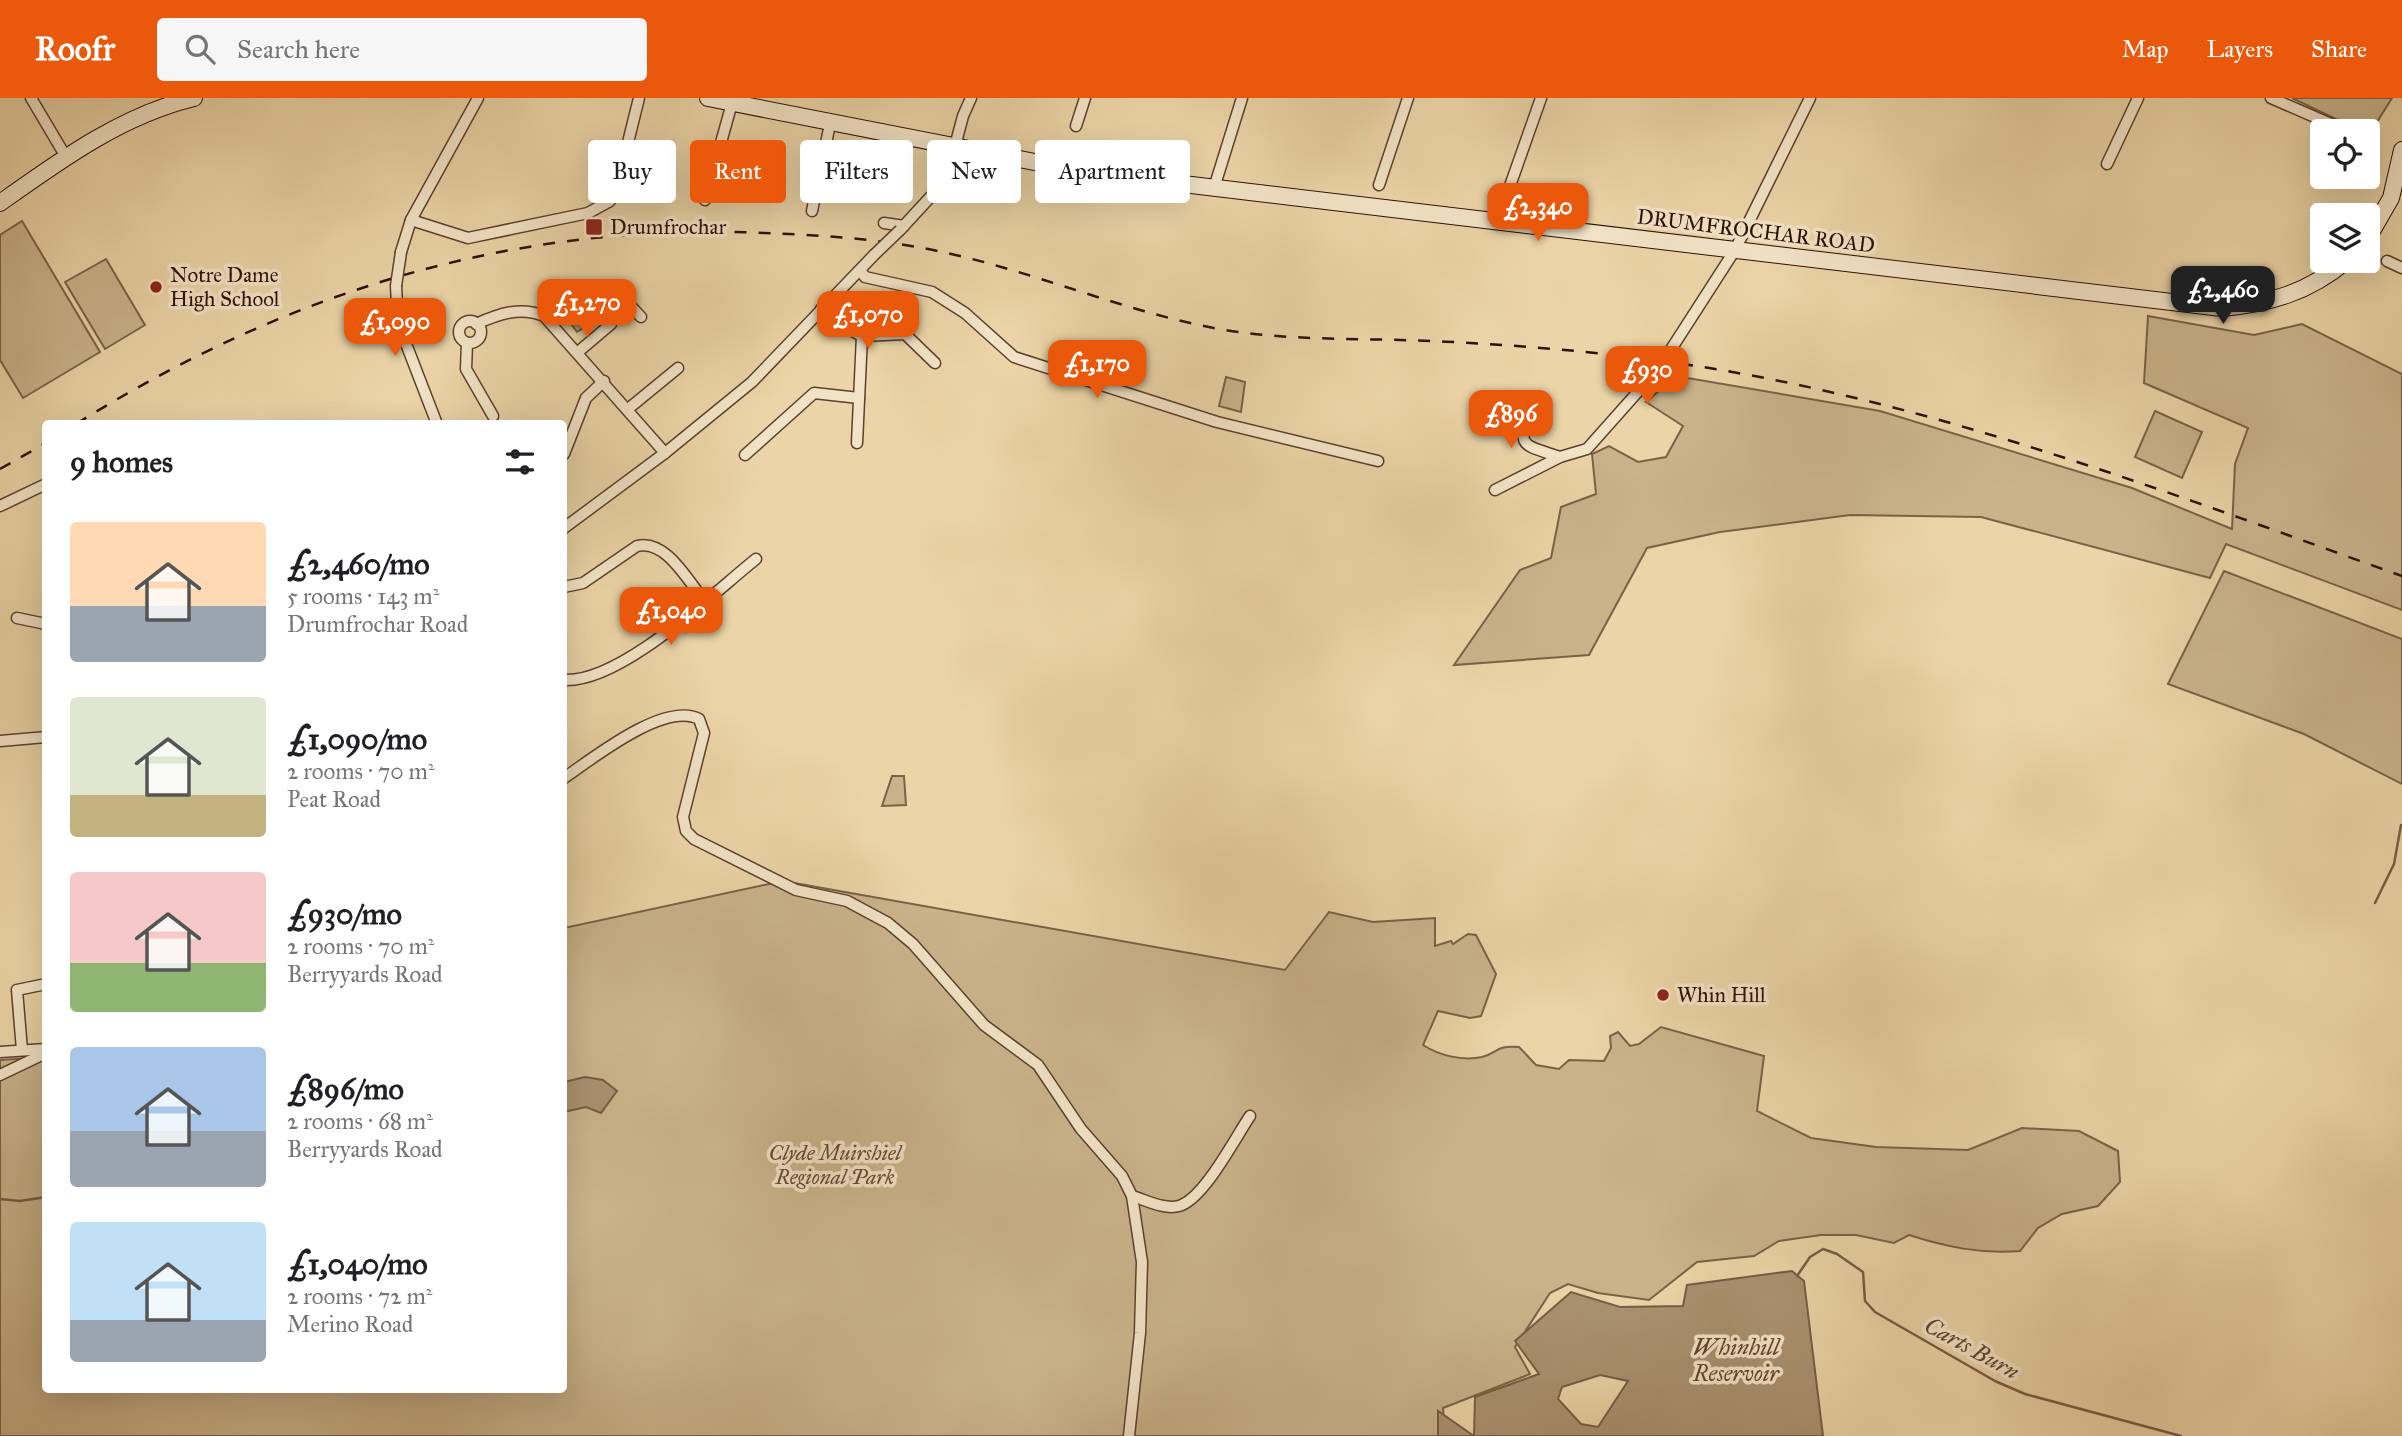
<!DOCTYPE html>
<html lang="en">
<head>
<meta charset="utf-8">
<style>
	body { margin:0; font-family:"IM FELL Great Primer",serif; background:#f6f6f6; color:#202124; height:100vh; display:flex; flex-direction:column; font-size:26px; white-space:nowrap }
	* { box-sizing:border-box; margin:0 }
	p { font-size:23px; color:#757577 }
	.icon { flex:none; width:38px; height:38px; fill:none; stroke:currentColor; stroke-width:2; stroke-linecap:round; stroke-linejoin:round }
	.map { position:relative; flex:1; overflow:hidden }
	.panel { position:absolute; left:42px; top:322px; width:525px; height:973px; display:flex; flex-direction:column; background:#fff; border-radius:7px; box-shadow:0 7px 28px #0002 }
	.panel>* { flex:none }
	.hud { position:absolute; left:588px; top:42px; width:665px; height:63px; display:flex; gap:14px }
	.tools { position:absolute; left:2310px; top:21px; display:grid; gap:14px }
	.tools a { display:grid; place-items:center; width:70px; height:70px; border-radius:7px; background:#fff; box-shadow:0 7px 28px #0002; font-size:35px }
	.price { position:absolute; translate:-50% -60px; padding:0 16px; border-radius:14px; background:#ea580c; color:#fff; font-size:23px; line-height:46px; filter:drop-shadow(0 2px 4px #0008) }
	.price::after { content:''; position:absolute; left:50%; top:42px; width:21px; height:16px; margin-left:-10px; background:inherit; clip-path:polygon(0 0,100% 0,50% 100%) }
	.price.selected { background:#222; color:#fff }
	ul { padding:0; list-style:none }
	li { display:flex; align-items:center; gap:21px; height:175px; padding:0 28px }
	li span { display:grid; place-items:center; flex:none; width:196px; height:140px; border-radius:7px; color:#555 }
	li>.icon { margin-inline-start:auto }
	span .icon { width:84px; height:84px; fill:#fffc; stroke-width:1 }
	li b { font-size:30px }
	h2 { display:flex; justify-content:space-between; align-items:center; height:84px; padding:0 28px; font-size:30px }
	.chip { padding:0 24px; border-radius:7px; background:#fff; box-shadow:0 7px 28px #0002; font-size:24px; line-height:63px }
	.chip.selected { background:#ea580c; color:#fff }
	header { display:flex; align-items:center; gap:42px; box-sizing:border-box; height:98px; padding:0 35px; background:#ea580c; color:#fff }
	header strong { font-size:33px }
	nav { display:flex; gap:38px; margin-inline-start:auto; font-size:24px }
	.search { width:490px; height:63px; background:#f6f6f6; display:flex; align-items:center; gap:18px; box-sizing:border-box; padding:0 24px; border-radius:7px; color:#757577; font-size:26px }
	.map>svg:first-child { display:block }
</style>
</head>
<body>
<header>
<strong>Roofr</strong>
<div class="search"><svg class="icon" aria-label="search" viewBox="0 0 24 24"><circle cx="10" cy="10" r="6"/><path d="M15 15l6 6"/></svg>Search here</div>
<nav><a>Map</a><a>Layers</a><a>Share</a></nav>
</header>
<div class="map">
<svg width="2402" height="1338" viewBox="0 0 2402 1338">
	<rect width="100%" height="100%" fill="#ebd4a7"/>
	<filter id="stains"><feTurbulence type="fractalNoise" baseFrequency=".00286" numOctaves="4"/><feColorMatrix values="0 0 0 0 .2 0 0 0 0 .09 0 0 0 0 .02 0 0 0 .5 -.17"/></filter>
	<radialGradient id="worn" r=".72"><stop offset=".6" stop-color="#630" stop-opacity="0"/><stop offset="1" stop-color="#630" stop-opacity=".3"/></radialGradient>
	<g fill="#cab38b" stroke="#7a6248" stroke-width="2">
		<polygon points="2292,0 2392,0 2369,37 2368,33 2361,33"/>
		<polygon points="22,123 100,254 23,300 0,262 0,137"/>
		<polygon points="106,161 145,227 105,251 65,184"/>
		<polygon points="602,208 606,215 577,234 567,220 583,211"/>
		<polygon points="2148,218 2254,237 2302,226 2402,276 2402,512 2226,446 2210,480 1981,419 1850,417 1720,434 1647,450 1589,557 1454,567 1520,472 1551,460 1561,409 1596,396 1592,356 1609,348 1638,364 1666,359 1683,328 1646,304 1676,278 1880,313 2132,390 2232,431 2235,366 2248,330 2144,285"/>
		<polygon points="1226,279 1245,284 1241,314 1219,308"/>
		<polygon points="2155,313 2202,334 2182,380 2135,359"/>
		<polygon points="2224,473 2402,541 2402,686 2304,636 2168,586"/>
		<polygon points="892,678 904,678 906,707 882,708"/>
		<path d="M783,783L1285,872L1329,814L1373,824L1435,820V848L1451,843L1453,846L1468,836L1476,837L1496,876L1481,918L1470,920L1438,913L1423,947C1440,958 1463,963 1482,959C1500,954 1495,947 1519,949L1536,967L1559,971L1569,962L1604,963L1611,950L1610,938L1618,934L1630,948L1639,946L1661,929L1764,958L1757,1013L1811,1040L1876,1049L1968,1052L2022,1030L2079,1033L2118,1053L2120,1084L2098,1108L2062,1116L2038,1130L2020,1153C1979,1156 1947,1149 1909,1137L1894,1145L1856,1137H1821L1779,1143L1754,1158L1697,1164L1649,1202L1598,1195L1568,1186L1550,1195L1515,1249L1530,1276L1443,1310L1445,1338H0V962L45,959L46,1292H564V830Z"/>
	</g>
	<g fill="#aa9170" stroke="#775d45" stroke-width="2" fill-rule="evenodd">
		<polygon points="585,979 603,982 617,993 601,1015 586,1009 564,1014 564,984"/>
		<path d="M1792,1173L1804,1183L1823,1338H1438V1313L1474,1338L1475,1299L1539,1276L1515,1243L1571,1194L1620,1209L1683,1208L1687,1187ZM1600,1277L1628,1283L1598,1329L1581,1326L1558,1301L1562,1289Z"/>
	</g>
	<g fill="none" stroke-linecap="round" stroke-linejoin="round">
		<g stroke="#775d45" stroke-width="2.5">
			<polyline points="2375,805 2394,766 2401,727"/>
			<polyline points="0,1101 20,1103 46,1099"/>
			<polyline points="1797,1178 1810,1159 1823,1151 1837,1156 1863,1174 1865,1203 1875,1214 1995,1283 2025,1296 2181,1338"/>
		</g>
		<g stroke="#5b412e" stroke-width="13">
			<g id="minor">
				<polyline points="31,0 66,59"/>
				<polyline points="2271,0 2347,33"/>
				<polyline points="1076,28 1085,0"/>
				<polyline points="2107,66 2138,0"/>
				<polyline points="1379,87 1408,0"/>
				<polyline points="1214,90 1242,0"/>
				<polyline points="705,102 732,5"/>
				<polyline points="812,113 830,26"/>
				<polyline points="411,122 468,140 588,115 610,103 616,93 639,0"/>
				<polyline points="1498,122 1541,0"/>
				<polyline points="884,125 904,128"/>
				<polyline points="900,132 946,82 963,18 971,0"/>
				<polyline points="401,154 411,122 478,0"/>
				<polyline points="2387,163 2402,170"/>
				<polyline points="860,172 865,179 932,194 965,215 1014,259 1217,324 1378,363"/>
				<polyline points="396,188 398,225 437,326"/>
				<polyline points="821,211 844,229 862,238 905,236 935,265"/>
				<path d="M544,218C562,204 592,188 616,197C625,200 634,212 641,219"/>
				<circle cx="470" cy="234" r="11"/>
				<path d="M476,226C499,216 520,208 544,218L665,355"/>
				<polyline points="467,245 466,271 493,318"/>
				<polyline points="578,254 611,226"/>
				<path d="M1530,309C1517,350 1521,346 1560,359"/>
				<polyline points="628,311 678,270"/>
				<polyline points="857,345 862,238"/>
				<polyline points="564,356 586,300 604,283"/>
				<polyline points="745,357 814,295 859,300"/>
				<polyline points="1495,392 1560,359 1587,351 1659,270 1735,152 1810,0"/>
				<polyline points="0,408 46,386"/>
				<polyline points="564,430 665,355 752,284 874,157"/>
				<path d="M564,489L583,485L637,448C666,441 687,482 704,502"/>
				<polyline points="17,520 46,526"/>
				<path d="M564,582C621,585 712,496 756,461"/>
				<polyline points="0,643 46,639"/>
				<path d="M564,680C592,661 664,603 699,621L704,635L683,719L686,733L694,741L796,792L847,803L888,825L913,846L984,927L1038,967L1081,1031L1122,1078L1132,1098L1142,1164L1140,1235L1129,1338"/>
				<polyline points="22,952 17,892 46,886"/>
				<polyline points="0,954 46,951"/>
				<polyline points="0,977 46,955"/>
				<path d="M1132,1098C1146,1102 1164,1112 1179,1108C1204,1101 1235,1040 1250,1018"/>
			</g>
		</g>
		<g stroke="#2b1005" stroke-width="18">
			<g id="secondary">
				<path d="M708,0L1091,75L2222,210C2269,206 2309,194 2346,163"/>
				<path d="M0,105C59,63 122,17 194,0"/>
				<polyline points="2368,140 2391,100 2402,52"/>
			</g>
		</g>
		<use href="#minor" stroke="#f2e3c6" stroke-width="10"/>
		<use href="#secondary" stroke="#f2e3c6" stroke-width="16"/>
		<g stroke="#2b1005" stroke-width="2.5" stroke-dasharray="12 12" stroke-linecap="butt">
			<path d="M76,326C290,193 512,124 765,135C821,137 878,141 933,152C1033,172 1125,215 1225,232C1293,243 1362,240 1430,243C1503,246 1576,252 1647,261C1909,294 2155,390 2402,478"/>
			<polyline points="0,371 46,345"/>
		</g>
		<g stroke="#5b412e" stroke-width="13" stroke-linecap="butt">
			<g id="minor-bridge">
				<polyline points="874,157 900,132"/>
				<polyline points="396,188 401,154"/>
			</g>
		</g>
		<use href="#minor-bridge" stroke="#f2e3c6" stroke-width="10"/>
	</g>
	<g fill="#8f2418" stroke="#f2e3c6" stroke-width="2.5">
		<rect x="585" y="120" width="18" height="18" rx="3.5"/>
		<circle cx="156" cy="189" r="7"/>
		<circle cx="1663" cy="897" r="7"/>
	</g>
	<g text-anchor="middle" stroke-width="7" stroke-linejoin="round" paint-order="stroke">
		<g font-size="21" fill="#2b1005" stroke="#f2e3c6" text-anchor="start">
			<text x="610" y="136">Drumfrochar</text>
			<text x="170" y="184">Notre Dame<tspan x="170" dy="24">High School</tspan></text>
			<text x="1677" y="904">Whin Hill</text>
		</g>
		<g font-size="21" fill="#2b1005" stroke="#f2e3c6">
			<text transform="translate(1756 133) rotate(7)" y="7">DRUMFROCHAR ROAD</text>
		</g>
		<g font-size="21" font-style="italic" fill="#634934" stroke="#f2e3c6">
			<text x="835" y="1062">Clyde Muirshiel<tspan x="835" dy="24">Regional Park</tspan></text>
		</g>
		<g font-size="23" font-style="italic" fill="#5e4430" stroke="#f2e3c6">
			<text x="1736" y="1257">Whinhill<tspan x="1736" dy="26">Reservoir</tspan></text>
			<text transform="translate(1972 1250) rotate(29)" y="8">Carts Burn</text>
		</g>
	</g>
	<rect width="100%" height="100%" filter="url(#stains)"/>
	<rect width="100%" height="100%" fill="url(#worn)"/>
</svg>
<div class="tools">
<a><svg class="icon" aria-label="locate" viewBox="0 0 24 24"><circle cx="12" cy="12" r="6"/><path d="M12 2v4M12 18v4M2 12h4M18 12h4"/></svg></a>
<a><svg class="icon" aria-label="layers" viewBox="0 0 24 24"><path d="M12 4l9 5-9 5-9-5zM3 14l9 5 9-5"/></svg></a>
</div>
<b class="price" style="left:1538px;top:145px">£2,340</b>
<b class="price selected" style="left:2223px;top:228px">£2,460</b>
<b class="price" style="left:587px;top:241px">£1,270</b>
<b class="price" style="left:868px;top:253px">£1,070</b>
<b class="price" style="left:395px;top:260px">£1,090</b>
<b class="price" style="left:1097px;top:302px">£1,170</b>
<b class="price" style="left:1647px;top:308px">£930</b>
<b class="price" style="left:1511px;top:352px">£896</b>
<b class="price" style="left:671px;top:549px">£1,040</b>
<div class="hud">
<a class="chip">Buy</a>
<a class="chip selected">Rent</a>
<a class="chip">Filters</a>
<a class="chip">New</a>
<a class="chip">Apartment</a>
</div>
<section class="panel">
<h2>9 homes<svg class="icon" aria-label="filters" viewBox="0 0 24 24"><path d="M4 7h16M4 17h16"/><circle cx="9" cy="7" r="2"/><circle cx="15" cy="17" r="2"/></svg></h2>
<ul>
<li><span style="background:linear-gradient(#ffd9b3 60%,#9aa5b1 0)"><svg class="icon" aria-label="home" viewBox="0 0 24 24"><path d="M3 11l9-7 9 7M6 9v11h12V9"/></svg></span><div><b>£2,460/mo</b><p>5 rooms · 143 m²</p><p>Drumfrochar Road</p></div></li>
<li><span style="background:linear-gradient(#dfe7d0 70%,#c2b280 0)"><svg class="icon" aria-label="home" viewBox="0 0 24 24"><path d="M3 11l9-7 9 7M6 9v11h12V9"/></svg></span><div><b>£1,090/mo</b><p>2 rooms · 70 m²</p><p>Peat Road</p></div></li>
<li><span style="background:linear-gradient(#f6c9c9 65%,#8fb573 0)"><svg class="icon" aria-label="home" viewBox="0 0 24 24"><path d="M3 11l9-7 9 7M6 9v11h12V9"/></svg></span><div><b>£930/mo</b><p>2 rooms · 70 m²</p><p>Berryyards Road</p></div></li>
<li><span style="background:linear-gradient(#a9c7e8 60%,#9aa5b1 0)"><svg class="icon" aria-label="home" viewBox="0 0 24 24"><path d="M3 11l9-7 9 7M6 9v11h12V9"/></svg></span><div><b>£896/mo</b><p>2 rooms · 68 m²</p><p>Berryyards Road</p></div></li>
<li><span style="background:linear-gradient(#bfe0f5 70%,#9aa5b1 0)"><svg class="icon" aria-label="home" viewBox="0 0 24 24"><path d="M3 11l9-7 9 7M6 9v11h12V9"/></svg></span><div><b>£1,040/mo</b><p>2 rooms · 72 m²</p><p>Merino Road</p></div></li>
</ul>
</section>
</div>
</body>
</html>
